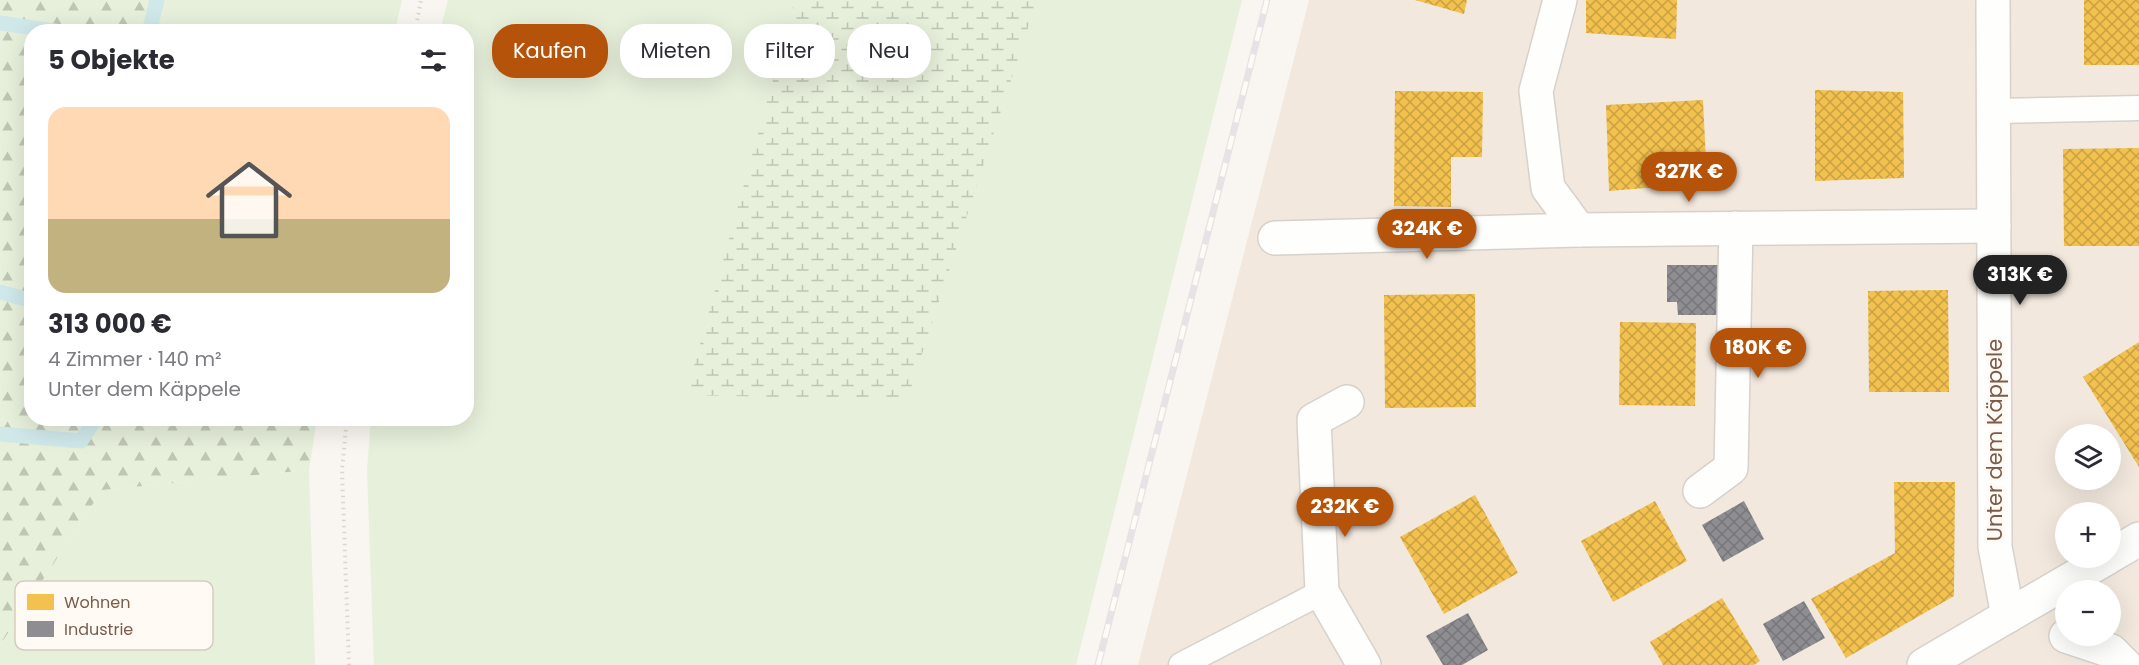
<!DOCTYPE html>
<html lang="de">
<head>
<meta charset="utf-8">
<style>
	body { margin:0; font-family:Poppins,sans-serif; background:#f7f7f7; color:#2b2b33; height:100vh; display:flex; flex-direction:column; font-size:22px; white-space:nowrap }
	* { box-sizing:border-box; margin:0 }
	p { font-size:20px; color:#7c7c81 }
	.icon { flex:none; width:33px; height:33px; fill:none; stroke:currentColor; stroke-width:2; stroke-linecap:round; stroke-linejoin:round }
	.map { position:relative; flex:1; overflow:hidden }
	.drawer { position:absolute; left:24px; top:24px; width:450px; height:402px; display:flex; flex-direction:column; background:#fff; border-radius:24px; box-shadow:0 6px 24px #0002 }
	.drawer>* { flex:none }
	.guide { position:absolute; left:492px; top:24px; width:570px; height:54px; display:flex; gap:12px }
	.controls { position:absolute; left:2055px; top:424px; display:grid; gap:12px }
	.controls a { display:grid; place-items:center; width:66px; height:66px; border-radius:50%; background:#fff; box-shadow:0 6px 24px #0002; font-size:30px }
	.price { position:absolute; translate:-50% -51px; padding:0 14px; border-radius:21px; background:#b45309; color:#fff; font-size:20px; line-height:39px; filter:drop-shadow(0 2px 3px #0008) }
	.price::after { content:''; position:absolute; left:50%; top:36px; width:18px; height:14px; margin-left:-9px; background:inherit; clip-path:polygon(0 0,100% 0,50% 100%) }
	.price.active { background:#222; color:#fff }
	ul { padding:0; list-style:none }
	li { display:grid; align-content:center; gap:12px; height:318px; padding:0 24px }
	li span { display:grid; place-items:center; height:186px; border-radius:18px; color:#555 }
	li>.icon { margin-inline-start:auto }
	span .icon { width:108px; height:108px; fill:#fffc; stroke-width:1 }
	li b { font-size:26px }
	h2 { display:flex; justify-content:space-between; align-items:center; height:72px; padding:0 24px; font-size:26px }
	.pill { padding:0 21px; border-radius:24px; background:#fff; box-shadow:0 6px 24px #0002; font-size:21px; line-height:54px }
	.pill.active { background:#b45309; color:#fff }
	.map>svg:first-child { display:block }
</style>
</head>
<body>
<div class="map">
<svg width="2139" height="665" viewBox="0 0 2139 665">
	<defs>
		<pattern id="forest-firs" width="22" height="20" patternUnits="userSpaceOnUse" patternTransform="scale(1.5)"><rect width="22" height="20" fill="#e7f0db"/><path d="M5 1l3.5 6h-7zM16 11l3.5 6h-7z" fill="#c0c6b4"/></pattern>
		<pattern id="wetland-marsh" width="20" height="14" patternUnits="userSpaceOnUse" patternTransform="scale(1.5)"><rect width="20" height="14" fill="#e7f0db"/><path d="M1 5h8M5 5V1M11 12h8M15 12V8" fill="none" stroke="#c0c6b4"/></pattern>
		<pattern id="homes-cross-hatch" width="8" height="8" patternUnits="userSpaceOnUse" patternTransform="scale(1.5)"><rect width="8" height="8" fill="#f2c14e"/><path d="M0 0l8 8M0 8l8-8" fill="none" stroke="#c9a043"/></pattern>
		<pattern id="industry-cross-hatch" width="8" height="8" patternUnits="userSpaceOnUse" patternTransform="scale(1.5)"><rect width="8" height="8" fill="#8d8d92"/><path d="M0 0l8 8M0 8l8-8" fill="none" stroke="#787679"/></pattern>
	</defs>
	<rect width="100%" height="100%" fill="#f9f5f0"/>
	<path fill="#f2e8de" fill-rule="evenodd" d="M1309,0H2139V665H1138ZM2066,435H2110V480H2066ZM2066,513H2110V558H2066ZM2066,591H2110V636H2066Z"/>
	<g fill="#e7f0db">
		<polygon points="163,0 402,0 395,31 158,31"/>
		<polygon points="448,0 1242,0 1076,665 374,665 367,469 371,419 466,418 466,32 440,31"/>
		<polygon points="309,470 315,665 0,665 0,645 102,490"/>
	</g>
	<polygon fill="url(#forest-firs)" points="0,0 163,0 158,31 32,32 32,418 317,419 309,470 102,490 0,645"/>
	<polygon fill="url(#wetland-marsh)" points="795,0 1037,0 907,400 686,395"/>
	<g fill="url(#homes-cross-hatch)">
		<polygon points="1415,0 1467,0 1464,14"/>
		<polygon points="1586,0 1677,0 1676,39 1586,33"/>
		<rect x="2084" y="0" width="55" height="65"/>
		<polygon points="1815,90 1903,92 1904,178 1815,181"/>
		<polygon points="1395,91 1483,92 1482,157 1451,157 1451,207 1394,206"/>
		<polygon points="1703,100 1707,183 1609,191 1606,105"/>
		<polygon points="2139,148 2139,246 2064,246 2063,149"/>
		<polygon points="1948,290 1949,392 1869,392 1868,291"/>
		<polygon points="1475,294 1476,407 1385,408 1384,295"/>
		<polygon points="1620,322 1696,323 1695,406 1619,405"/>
		<polygon points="2139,342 2139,467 2083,377"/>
		<polygon points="1894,482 1955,482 1954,596 1846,658 1811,599 1895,553"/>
		<polygon points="1475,495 1518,573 1444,614 1400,537"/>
		<polygon points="1655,501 1687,561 1613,602 1581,541"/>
		<polygon points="1722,598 1760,661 1754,665 1663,665 1650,642"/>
	</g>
	<g fill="url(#industry-cross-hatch)">
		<polygon points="1667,265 1719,265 1719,315 1678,315 1677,302 1667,302"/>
		<polygon points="1744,501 1764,539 1723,562 1702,525"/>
		<polygon points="1804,601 1825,638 1783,661 1763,624"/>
		<polygon points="1468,613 1488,650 1462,665 1443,665 1426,636"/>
	</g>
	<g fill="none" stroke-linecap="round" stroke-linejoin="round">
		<g stroke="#d0e8ea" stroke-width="15">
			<polyline points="0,23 61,32"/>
			<polyline points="149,32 157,0"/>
			<polyline points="0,292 32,301"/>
			<polyline points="0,434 81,441 96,418"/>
		</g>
		<g stroke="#d7d1cb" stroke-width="27">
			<g id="service">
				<polyline points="1994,111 2139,108"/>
				<polyline points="1181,665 1322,592"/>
			</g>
		</g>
		<g stroke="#d7d1cb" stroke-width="36">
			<g id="minor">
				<polyline points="1560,0 1536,91 1548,188 1579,230 1994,226"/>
				<polyline points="1993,0 1995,547 2008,616"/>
				<polyline points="1275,238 1579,230"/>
				<polyline points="1347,402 1314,420 1322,592 1364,665"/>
				<polyline points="1700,491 1731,468 1736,228"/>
				<polyline points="2110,556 2139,539"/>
				<polyline points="2066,636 2111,651 2125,665"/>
				<polyline points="1924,665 2107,558"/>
			</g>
		</g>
		<g stroke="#dcd5d0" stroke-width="4" stroke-dasharray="1.5 4.5" stroke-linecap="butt">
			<polyline points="415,32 421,0"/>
			<polyline points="347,418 342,470 349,665"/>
		</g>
		<use href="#service" stroke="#fefefd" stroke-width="24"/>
		<use href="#minor" stroke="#fefefd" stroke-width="33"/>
		<g stroke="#e6e3e7" stroke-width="7">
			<polyline id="rail" points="1098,665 1267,0"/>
		</g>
		<use href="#rail" stroke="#fffaf3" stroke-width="4.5" stroke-dasharray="14" stroke-linecap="butt"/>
	</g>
	<g text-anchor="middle" stroke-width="6" stroke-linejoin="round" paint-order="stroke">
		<g font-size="21" fill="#7a5c4d" stroke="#fffaf3">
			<text transform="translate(1995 440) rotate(-90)" y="7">Unter dem Käppele</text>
		</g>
	</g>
	<rect x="15" y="581" width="198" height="69" rx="9" fill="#fffaf3" stroke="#d7cbc1" stroke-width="1.5"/>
	<rect x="27" y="594" width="27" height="16" fill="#f2c14e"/>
	<rect x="27" y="621" width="27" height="16" fill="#8d8d92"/>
	<g font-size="16" fill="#7a5c4d">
		<text x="64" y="608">Wohnen</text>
		<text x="64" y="635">Industrie</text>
	</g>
</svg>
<div class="controls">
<a><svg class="icon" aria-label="layers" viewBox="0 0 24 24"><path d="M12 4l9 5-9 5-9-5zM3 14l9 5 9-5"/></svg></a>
<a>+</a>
<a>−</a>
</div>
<b class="price" style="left:1689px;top:203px">327K €</b>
<b class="price" style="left:1427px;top:260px">324K €</b>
<b class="price active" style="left:2020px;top:306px">313K €</b>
<b class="price" style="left:1758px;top:379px">180K €</b>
<b class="price" style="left:1345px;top:538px">232K €</b>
<div class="guide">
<a class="pill active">Kaufen</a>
<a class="pill">Mieten</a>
<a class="pill">Filter</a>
<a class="pill">Neu</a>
</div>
<section class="drawer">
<h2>5 Objekte<svg class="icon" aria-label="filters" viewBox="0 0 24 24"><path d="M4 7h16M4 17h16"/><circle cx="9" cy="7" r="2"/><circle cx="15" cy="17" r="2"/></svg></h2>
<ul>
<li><span style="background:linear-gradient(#ffd9b3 60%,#c2b280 0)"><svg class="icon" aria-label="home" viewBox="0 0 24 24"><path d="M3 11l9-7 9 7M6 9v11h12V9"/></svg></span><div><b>313 000 €</b><p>4 Zimmer · 140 m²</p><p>Unter dem Käppele</p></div></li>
</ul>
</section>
</div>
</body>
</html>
